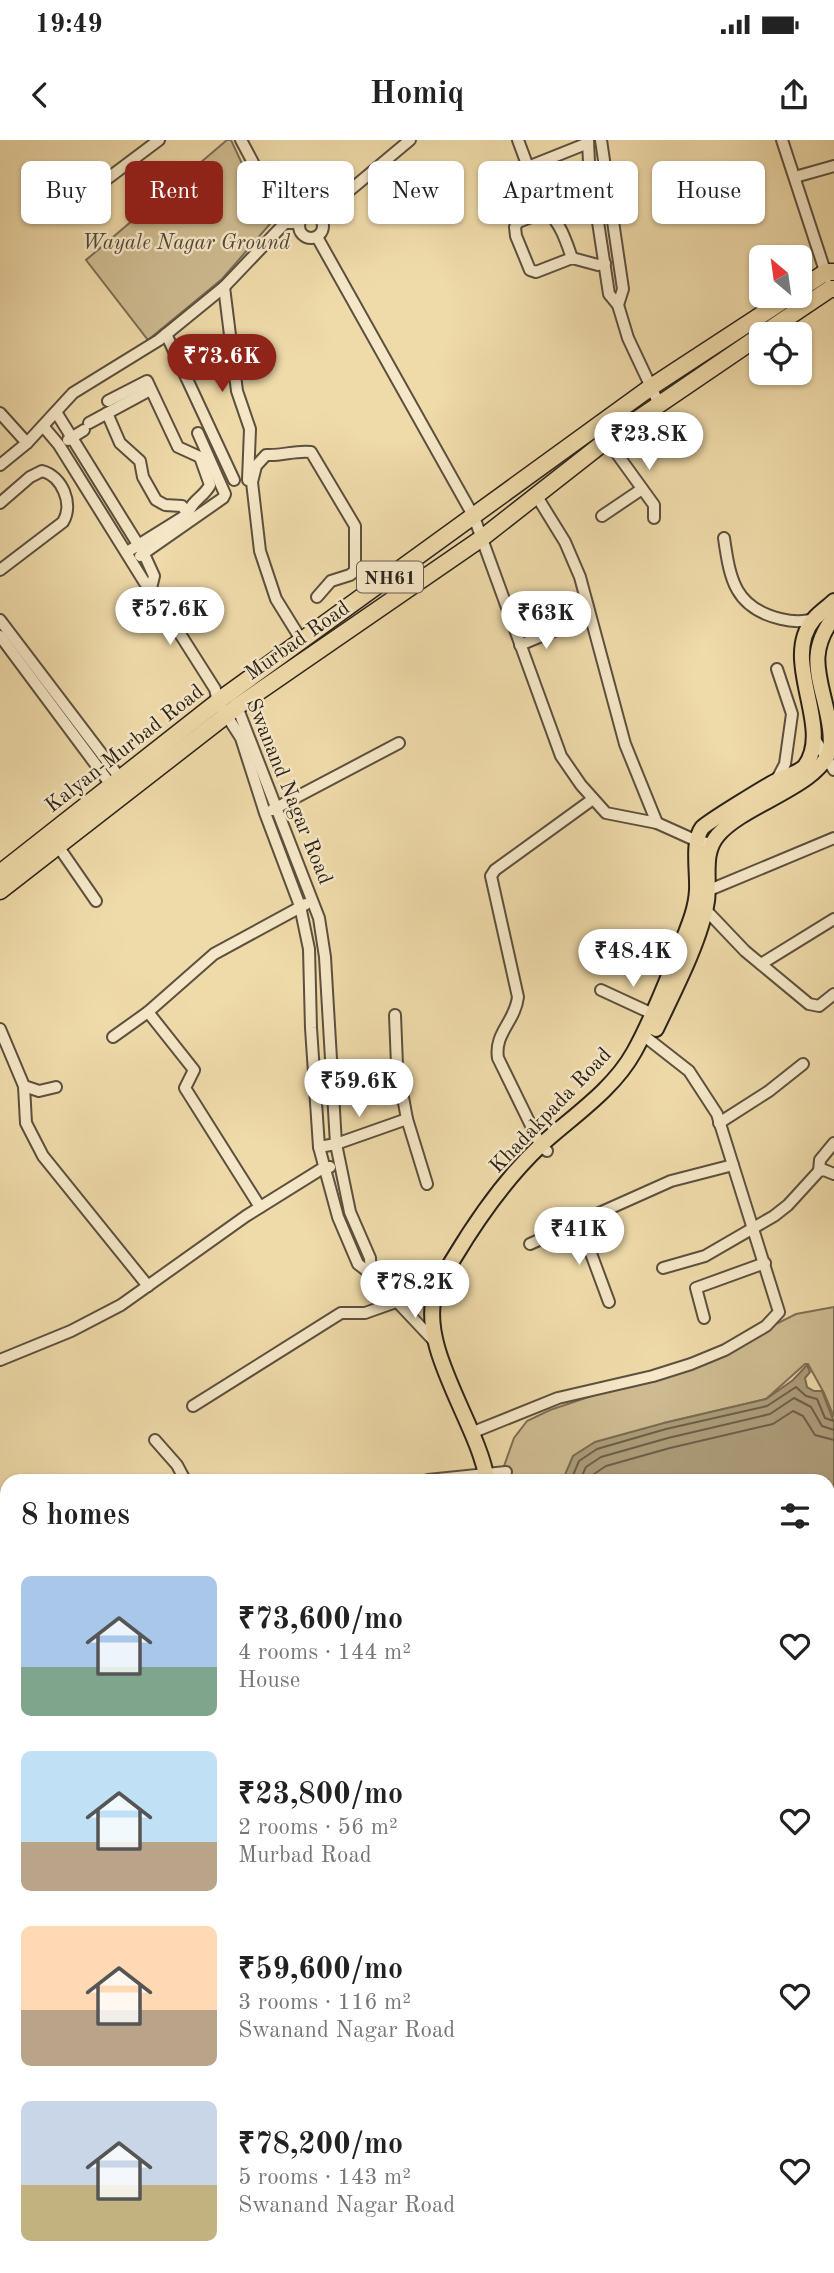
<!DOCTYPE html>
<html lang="en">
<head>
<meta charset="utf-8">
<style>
	body { margin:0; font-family:"Old Standard TT",serif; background:#f2f2f2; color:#222; height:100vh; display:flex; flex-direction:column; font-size:26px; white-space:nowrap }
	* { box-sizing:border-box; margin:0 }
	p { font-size:23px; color:#767676 }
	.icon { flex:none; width:38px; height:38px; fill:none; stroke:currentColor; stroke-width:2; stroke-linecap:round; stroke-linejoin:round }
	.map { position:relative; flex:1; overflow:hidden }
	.side { position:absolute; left:0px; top:1334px; width:835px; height:800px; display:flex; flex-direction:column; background:#fff; border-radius:21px 21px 0 0; box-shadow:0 2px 5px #0004 }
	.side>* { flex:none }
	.top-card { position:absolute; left:21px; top:21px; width:793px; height:63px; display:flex; gap:14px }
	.needle { width:46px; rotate:331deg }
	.fabs { position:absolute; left:749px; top:105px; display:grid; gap:14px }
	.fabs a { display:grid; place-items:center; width:63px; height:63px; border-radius:10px; background:#fff; box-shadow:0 2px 5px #0004; font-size:35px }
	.price { position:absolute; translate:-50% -60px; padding:0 16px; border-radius:24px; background:#fff; color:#222; font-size:23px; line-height:46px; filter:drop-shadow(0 2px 4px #0008) }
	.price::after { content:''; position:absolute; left:50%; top:42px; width:21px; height:16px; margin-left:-10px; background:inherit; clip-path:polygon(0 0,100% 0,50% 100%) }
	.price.on { background:#8f2418; color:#fff }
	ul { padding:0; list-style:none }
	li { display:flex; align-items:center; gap:21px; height:175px; padding:0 21px }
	li span { display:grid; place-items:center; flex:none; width:196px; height:140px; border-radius:10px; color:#555 }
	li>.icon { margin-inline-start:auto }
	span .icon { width:84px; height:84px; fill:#fffc; stroke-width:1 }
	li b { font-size:30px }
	h2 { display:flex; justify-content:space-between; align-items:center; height:84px; padding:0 21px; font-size:30px }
	.tag { padding:0 24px; border-radius:10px; background:#fff; box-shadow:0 2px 5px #0004; font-size:24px; line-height:63px }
	.tag.on { background:#8f2418; color:#fff }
	.status { display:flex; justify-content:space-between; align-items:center; height:49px; padding:0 35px; background:#fff; direction:ltr }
	.status svg { height:19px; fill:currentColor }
	header { display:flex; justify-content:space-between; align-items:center; height:91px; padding:0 21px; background:#fff; font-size:32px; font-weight:700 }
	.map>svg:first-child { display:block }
</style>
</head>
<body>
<div class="status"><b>19:49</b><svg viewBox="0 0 49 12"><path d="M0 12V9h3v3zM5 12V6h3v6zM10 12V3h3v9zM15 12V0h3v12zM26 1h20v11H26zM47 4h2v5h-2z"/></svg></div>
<header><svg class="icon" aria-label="back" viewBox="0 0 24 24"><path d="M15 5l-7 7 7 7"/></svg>Homiq<svg class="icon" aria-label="share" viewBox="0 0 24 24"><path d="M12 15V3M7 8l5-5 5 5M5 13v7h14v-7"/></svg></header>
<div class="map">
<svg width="834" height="2133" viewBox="0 0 834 2133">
	<rect width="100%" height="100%" fill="#efdaa9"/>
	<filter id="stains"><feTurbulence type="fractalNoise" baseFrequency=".00286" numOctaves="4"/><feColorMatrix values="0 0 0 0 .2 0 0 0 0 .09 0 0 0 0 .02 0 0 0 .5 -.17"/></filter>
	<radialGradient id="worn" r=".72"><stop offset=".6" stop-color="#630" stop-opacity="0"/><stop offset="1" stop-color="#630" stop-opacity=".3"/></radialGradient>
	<g fill="#cebb91" stroke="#7c6e56" stroke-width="2">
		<polygon points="227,0 231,0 270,84 222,139 148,200 86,120"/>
		<polygon points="834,1167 834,1277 824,1253 808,1224 805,1224 766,1259 664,1283 565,1340 499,1340 514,1298 527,1281 550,1270 716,1214 796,1174"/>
	</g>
	<polygon fill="#ac9b78" stroke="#786b52" stroke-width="2" points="807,1225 810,1232 805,1238 807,1247 814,1251 822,1251 834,1282 834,1705 828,1706 828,1340 565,1340 564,1337 573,1316 595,1302 664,1283 766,1259 793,1240"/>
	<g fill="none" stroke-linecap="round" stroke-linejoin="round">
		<g stroke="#6c5e49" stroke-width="2">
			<polyline points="571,1340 579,1321 597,1309 666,1289 767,1266 796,1247 806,1256 817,1259 825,1278 834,1281"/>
			<polyline points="580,1340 586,1327 601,1317 668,1298 770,1274 794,1258 811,1267 822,1286 834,1290"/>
			<polyline points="591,1340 594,1334 606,1326 670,1308 773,1284 793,1271 803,1276 815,1295 834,1300"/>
		</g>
		<g stroke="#5c503e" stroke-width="14">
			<g id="minor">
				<polyline points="241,0 285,83 299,83"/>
				<polyline points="518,0 528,27 588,3"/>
				<polyline points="588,0 589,23 609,154 618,165 628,198 659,264"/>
				<polyline points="601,0 623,149 618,165"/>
				<polyline points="782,0 827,137"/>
				<polyline points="507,34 528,27"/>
				<polyline points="795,37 834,26"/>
				<polyline points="67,69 159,0"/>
				<circle cx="311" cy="86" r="12"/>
				<polyline points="318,77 410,0"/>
				<polyline points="317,97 474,377 561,616 581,645 606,673 657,683 697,701 711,704"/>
				<path d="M572,118L536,132L530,130L516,96L515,87L518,82L547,71C561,84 566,101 572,118L598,125L605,123"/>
				<polyline points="224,147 237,251 250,289 248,340"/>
				<polyline points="166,194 234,340"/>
				<path d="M108,261L147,241L178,307L200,317L210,345C204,357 191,361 188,374L127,412"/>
				<polyline points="56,272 144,414 154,436 151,448"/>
				<polyline points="0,273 27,303"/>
				<polyline points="107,273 120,303 140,321 143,337 156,360 165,365 182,366 188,374"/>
				<polyline points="89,283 150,250"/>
				<polyline points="43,286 59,305 145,443 151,448 215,549 218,562 241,598 265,673 300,766 309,809 311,888 319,1007 338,1077 358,1124 371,1134 436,1203"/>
				<polyline points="68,300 84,290"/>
				<polyline points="607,300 654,365 654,378"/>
				<polyline points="0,325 27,303 73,253 159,200 224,147 285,83"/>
				<polyline points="536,355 565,402 580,437 625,604 657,683"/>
				<path d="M0,363L30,337L42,331C62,336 74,364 63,382L0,430"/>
				<polyline points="602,376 642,349"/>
				<path d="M724,398C730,440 735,468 781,479C793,482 807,482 819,477"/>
				<polyline points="140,416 223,358 225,354 198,293"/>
				<polyline points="0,480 120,638"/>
				<polyline points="0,496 111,645"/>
				<path d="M302,501L276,459L260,411L252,342L256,326L266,315C283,316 295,310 311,312L355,386V431L350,435L331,441L317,457"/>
				<polyline points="520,505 561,488"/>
				<polyline points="236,564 319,778 325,817 336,1004 350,1072 370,1118 371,1134"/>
				<polyline points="816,601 834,630"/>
				<polyline points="775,643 785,624 792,574 777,529"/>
				<polyline points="272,670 399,603"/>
				<polyline points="58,706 96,761"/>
				<polyline points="707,751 834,698"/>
				<polyline points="701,767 705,769 745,811 809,864 819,866 834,854"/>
				<polyline points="761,824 834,779"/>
				<polyline points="601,850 653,874"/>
				<polyline points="148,872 194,930 185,948 260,1067"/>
				<polyline points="395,875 397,925 407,979 427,1044"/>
				<polyline points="0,889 24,946 39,951 56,947"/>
				<polyline points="113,897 148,872 214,814 306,764"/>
				<polyline points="24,946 26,983 43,1016 148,1146"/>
				<polyline points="719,983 769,951 803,924"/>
				<polyline points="319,1007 336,1004 407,979"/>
				<path d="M547,1011L541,1006L498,918C494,893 515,882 518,857L491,736L495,730L593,659"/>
				<polyline points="819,1031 820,1020 834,1003"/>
				<polyline points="579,1081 609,1162"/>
				<polyline points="530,1104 671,1041 733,1025"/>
				<polyline points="663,1128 705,1116 774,1076 788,1065 819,1031 824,1030 834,1034"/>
				<polyline points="704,1178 696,1148 765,1123"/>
				<polyline points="0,1220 71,1191 121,1165 246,1076 323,1028 330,1027"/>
				<polyline points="193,1266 341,1173 365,1173 396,1162"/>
				<polyline points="471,1293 558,1258 653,1236 691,1224 725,1210 766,1186 779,1172 717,974 689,931 643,895"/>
				<polyline points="155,1300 177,1325 185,1340"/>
				<polyline points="428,1340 506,1332"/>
				<polyline points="0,1502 7,1526"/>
				<polyline points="0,1695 7,1694"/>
				<polyline points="828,1750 834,1745"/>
				<polyline points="0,1974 7,1972"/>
				<polyline points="0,2058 7,2056"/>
				<polyline points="828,2122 834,2120"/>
				<polyline points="61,2126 63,2133"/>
				<polyline points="429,2126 429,2133"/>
				<polyline points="135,2132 142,2126"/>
				<polyline points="307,2133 307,2126"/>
				<polyline points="503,2133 506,2126"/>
			</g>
		</g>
		<g stroke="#2b221a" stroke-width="18">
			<g id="major">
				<path d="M656,889C673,853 701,800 707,761C710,738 702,713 718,695C744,664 820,646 830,609C832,599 830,587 828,577C820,537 806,513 834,477"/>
				<path d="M487,1340C478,1283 416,1206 436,1150C440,1139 448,1128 454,1118C478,1078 507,1037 541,1005C573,976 613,950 634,912C652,880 665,845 679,811C686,791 696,772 697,750C698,734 692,701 702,688C706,683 768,645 778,640C786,636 799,633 805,626C834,587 779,520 814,479C820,472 828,467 834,461"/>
				<polyline points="0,1860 7,1857"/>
				<polyline points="0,1880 7,1878"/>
				<polyline points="828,1897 834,1894"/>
				<polyline points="801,2126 804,2133"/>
				<polyline points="812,2126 815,2133"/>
			</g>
		</g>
		<g stroke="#2b221a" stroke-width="19">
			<g id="highway">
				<polyline points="800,149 826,132 834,132"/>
				<polyline points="763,194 830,149 834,149"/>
				<polyline points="0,733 225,556 651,247 790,156"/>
				<polyline points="0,751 238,566 482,398 607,300 761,195"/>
			</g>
		</g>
		<use href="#minor" stroke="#f5e7c7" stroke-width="10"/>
		<use href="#major" stroke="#efdaa9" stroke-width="14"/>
		<use href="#highway" stroke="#efdaa9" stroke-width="16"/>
	</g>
	<g text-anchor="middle" stroke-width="5" stroke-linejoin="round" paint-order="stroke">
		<rect fill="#f5e7c7" stroke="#685d4e" stroke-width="2" x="357" y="421.5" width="66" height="31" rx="5"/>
		<g font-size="19" font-weight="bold" fill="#2b221a">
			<text x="390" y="444">NH61</text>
		</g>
		<g font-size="21" font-style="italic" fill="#544838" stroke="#f5e7c7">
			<text x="186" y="109">Wayale Nagar Ground</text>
		</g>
		<g font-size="21" fill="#2b221a" stroke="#f5e7c7">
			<text transform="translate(297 500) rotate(-35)" y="7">Murbad Road</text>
			<text transform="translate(124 608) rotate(-38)" y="7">Kalyan-Murbad Road</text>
			<text transform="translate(290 651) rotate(68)" y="7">Swanand Nagar Road</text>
			<text transform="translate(550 970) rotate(-46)" y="7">Khadakpada Road</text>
		</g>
	</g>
	<rect width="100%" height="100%" filter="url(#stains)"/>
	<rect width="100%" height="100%" fill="url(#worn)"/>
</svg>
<div class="fabs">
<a><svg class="needle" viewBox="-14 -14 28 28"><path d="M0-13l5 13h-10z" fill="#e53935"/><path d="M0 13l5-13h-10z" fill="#767676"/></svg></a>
<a><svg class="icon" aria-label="locate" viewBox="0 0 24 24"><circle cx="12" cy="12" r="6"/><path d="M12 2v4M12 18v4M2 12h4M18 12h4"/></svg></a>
</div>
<b class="price on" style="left:222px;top:254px">₹73.6K</b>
<b class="price" style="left:649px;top:332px">₹23.8K</b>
<b class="price" style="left:170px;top:507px">₹57.6K</b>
<b class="price" style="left:546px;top:511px">₹63K</b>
<b class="price" style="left:633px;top:849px">₹48.4K</b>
<b class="price" style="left:359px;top:979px">₹59.6K</b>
<b class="price" style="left:579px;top:1127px">₹41K</b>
<b class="price" style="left:415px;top:1180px">₹78.2K</b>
<div class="top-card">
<a class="tag">Buy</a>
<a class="tag on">Rent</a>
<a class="tag">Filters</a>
<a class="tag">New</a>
<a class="tag">Apartment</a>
<a class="tag">House</a>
</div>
<section class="side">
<h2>8 homes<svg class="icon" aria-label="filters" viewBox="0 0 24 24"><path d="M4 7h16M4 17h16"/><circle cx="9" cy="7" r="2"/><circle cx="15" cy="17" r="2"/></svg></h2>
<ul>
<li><span style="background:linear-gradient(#a9c7e8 65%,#7fa58c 0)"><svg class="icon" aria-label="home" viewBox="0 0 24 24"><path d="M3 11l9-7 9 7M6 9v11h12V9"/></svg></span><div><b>₹73,600/mo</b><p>4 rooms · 144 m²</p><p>House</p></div><svg class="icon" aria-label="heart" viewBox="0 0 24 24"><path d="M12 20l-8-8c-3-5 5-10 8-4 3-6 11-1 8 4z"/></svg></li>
<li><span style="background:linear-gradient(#bfe0f5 65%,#b9a48a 0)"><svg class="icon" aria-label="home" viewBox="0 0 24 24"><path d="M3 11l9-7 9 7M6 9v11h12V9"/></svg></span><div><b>₹23,800/mo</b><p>2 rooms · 56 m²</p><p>Murbad Road</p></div><svg class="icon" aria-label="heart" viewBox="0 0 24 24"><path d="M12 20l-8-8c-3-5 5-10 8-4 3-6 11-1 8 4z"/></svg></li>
<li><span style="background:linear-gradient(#ffd9b3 60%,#b9a48a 0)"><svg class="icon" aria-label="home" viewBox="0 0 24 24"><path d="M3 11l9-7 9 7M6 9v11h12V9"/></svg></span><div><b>₹59,600/mo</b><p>3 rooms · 116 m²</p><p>Swanand Nagar Road</p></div><svg class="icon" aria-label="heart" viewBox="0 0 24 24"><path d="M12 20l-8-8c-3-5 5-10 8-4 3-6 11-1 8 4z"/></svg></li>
<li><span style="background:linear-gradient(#c9d6e8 60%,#c2b280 0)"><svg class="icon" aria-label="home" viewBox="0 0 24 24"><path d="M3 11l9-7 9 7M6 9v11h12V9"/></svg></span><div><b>₹78,200/mo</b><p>5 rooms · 143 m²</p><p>Swanand Nagar Road</p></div><svg class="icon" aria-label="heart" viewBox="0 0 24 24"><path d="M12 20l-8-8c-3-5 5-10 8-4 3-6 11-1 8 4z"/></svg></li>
</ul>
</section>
</div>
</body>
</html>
